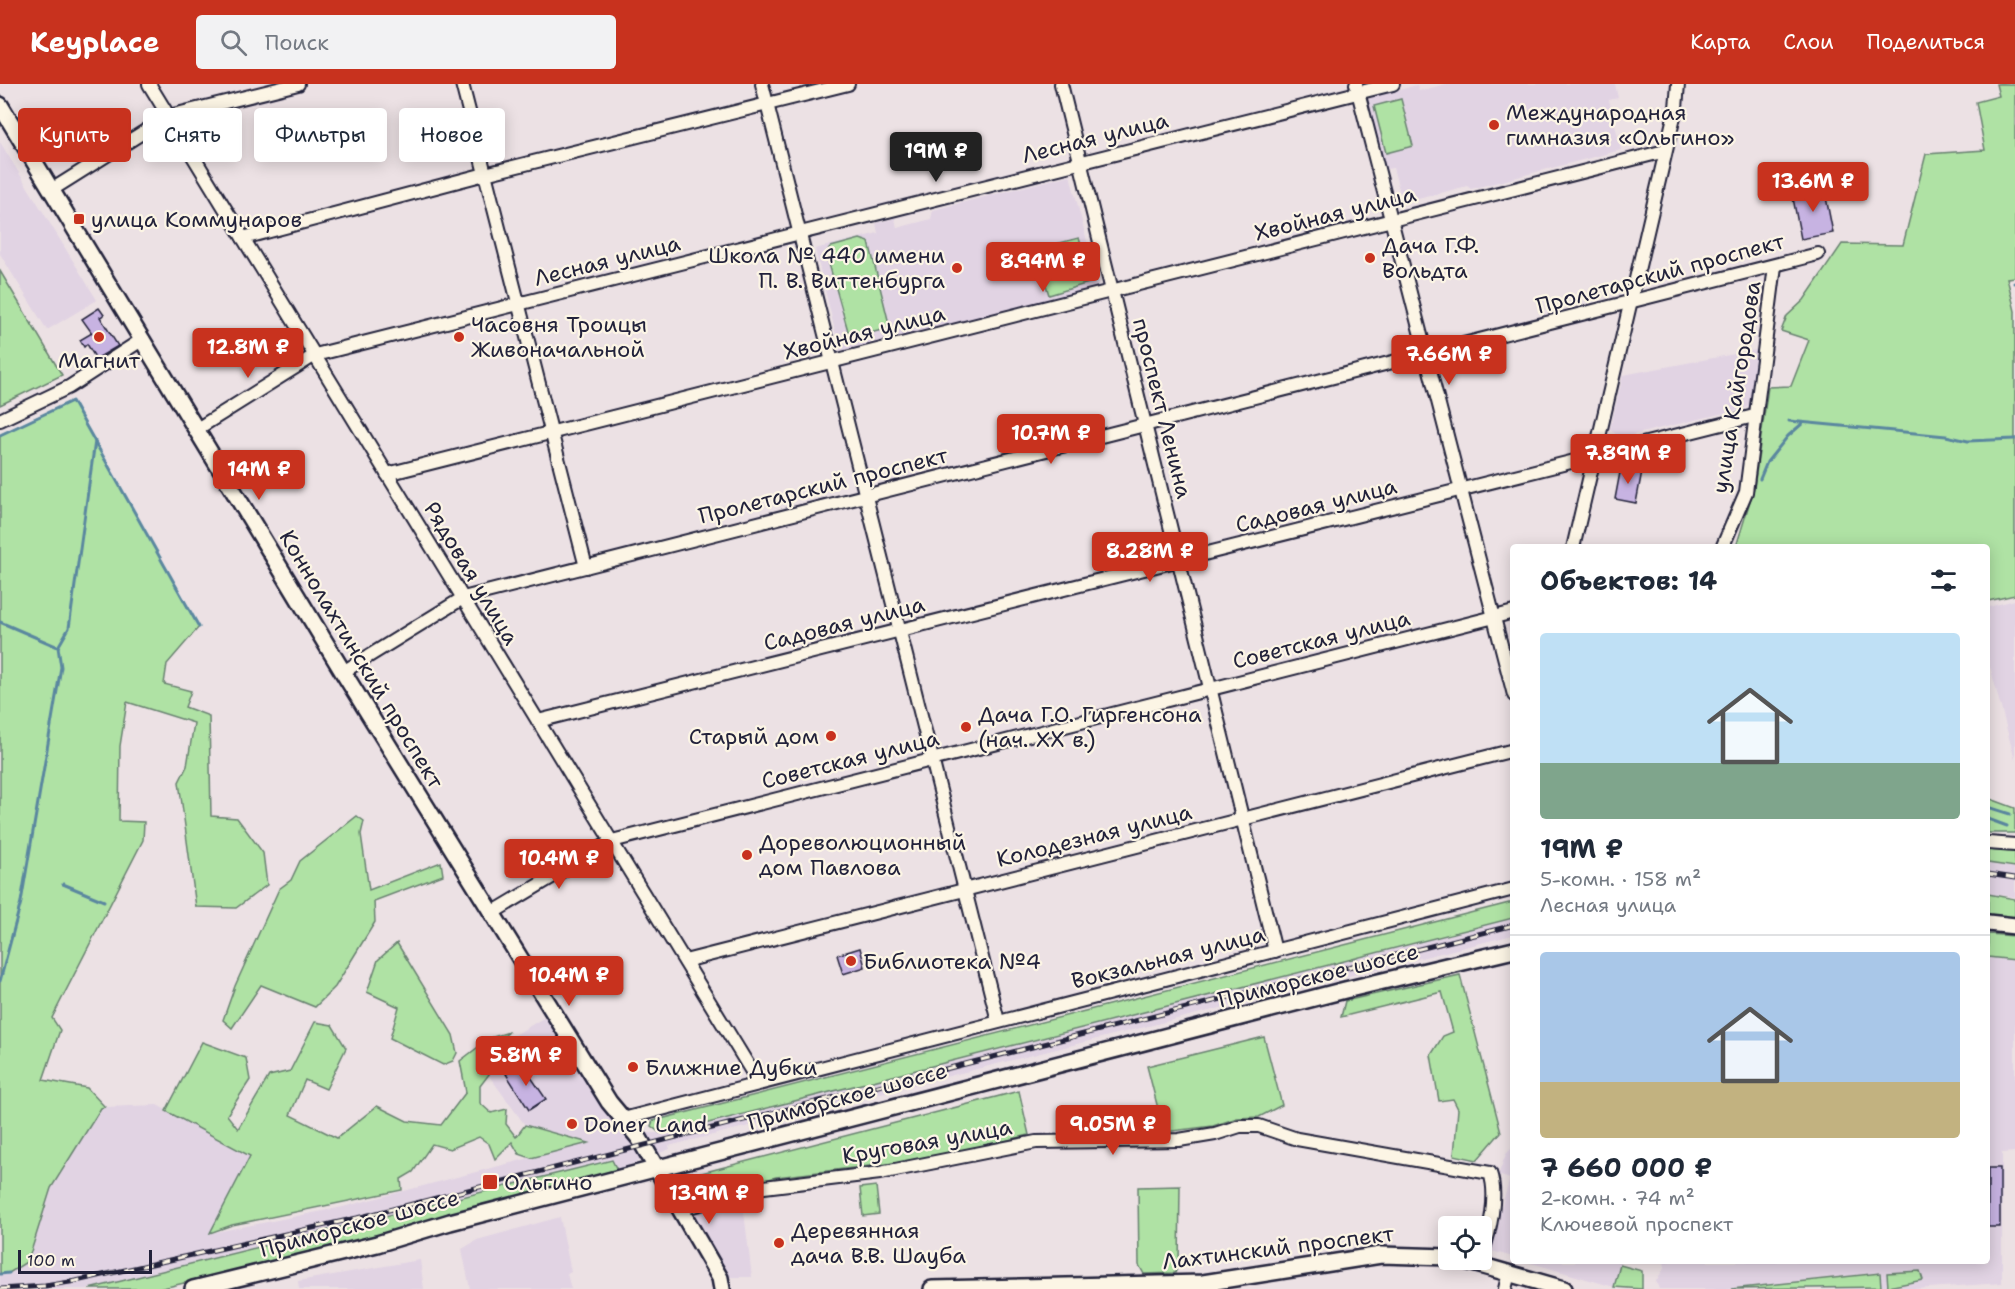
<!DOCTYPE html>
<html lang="ru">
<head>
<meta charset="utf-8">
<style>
	body { margin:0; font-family:"Shantell Sans",sans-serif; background:#f2f2f3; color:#1f2937; height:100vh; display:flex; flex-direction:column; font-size:22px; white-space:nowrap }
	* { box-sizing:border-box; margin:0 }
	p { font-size:20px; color:#747a83 }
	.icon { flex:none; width:33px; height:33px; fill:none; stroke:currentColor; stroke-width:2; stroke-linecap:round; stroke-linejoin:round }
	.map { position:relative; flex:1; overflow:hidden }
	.drawer { position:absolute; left:1510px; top:460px; width:480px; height:720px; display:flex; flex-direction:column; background:#fff; border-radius:6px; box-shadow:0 3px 15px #0003 }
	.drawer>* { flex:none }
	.hud { position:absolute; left:18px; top:24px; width:570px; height:54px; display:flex; gap:12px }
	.controls { position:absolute; left:1438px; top:1132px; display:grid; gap:12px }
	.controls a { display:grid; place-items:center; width:54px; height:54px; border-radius:6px; background:#fff; box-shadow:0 3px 15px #0003; font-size:30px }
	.scale { position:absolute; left:18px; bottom:15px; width:134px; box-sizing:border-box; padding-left:6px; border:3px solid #22223b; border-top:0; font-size:16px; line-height:21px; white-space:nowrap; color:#22223b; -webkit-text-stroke:4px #fcf5e5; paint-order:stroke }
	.price { position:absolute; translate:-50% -51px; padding:0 14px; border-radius:6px; background:#c8321e; color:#fff; font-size:20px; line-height:39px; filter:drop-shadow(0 2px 3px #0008) }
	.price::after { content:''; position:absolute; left:50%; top:36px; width:18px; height:14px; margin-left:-9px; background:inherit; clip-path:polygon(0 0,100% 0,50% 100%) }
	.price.on { background:#222; color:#fff }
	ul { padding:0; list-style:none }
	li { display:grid; align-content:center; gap:12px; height:318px; padding:0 30px }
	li+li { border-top:2px solid #e0e1e3 }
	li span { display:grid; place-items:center; height:186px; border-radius:6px; color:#555 }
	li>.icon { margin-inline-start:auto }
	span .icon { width:108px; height:108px; fill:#fffc; stroke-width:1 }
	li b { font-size:26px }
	h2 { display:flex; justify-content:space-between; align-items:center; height:72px; padding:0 30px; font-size:26px }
	.tag { padding:0 21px; border-radius:6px; background:#fff; box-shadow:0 3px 15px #0003; font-size:21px; line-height:54px }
	.tag.on { background:#c8321e; color:#fff }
	header { display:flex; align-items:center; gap:36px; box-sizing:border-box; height:84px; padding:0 30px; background:#c8321e; color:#fff }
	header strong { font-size:28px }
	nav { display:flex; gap:33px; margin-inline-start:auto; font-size:21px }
	.search { width:420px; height:54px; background:#f2f2f3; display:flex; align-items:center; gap:15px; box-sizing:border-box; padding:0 21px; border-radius:6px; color:#747a83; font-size:22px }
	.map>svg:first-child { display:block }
</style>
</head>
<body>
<header>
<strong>Keyplace</strong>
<div class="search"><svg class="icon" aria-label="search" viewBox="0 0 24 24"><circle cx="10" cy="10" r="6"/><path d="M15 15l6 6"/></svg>Поиск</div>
<nav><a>Карта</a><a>Слои</a><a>Поделиться</a></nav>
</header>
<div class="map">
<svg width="2015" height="1205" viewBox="0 0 2015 1205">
	<rect width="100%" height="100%" fill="#ece1e4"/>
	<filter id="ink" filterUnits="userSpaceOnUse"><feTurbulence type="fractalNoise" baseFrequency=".0167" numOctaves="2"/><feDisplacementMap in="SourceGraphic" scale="12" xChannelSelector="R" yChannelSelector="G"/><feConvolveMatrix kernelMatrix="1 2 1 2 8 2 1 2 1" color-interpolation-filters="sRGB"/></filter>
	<g filter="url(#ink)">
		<g fill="#e1d3e3">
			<polygon points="1446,0 1615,0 1618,14 1609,16 1621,66 1471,105 1467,102 1403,119 1393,84 1385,85 1367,15 1417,1 1419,7"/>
			<polygon points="0,58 97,216 47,246 0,170"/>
			<polygon points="1070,91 1099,204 895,258 893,254 840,267 815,165 878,149 876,139 895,134 897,144 931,135 933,126"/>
			<polygon points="1761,265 1753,322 1620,354 1610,345 1623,291"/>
			<polygon points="2015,516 2015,676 1988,575 1988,523"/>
			<polygon points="1988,779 2015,783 2015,813 1988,810"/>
			<polygon points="1513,834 1513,851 669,1062 670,1065 617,1086 611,1076 89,1205 0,1205 0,1190 9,1189 28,1177 51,1104 101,1024 105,1023 157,1021 251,1072 211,1149 343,1123 587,1059 525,1041 476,974 550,930 619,1040 610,1049 660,1049 908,989"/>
			<polygon points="1988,854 2015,856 2015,1068 2002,1069 2002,1199 1914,1205 1659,1205 1656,1197 1665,1183 1664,1178 1988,1178"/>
			<polygon points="1513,1063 1513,1173 1488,1166 1510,1095 1498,1091 1506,1070"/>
			<polygon points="743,1120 752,1193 727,1193 689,1130"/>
			<polygon points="560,1133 571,1188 567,1190 571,1205 470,1205 462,1165 477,1156"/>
			<polygon points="420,1176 424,1205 299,1205 298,1197"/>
			<polygon points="1528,1178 1621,1178 1614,1203"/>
		</g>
		<g fill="#afe2a4" stroke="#688270" stroke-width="1.5">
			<polygon points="1996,0 2015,0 2015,193 2007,194 2015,227 2015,511 1988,517 1988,464 1736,463 1754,404 1768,303 1791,302 1809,256 1781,247 1787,232 1804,216 1842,160 1903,161 1926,70 1985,66 1976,18 1999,12"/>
			<polygon points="1401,15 1413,62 1386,69 1374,22"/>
			<polygon points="1079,154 1092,198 1049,211 1043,191 1062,185 1056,160"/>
			<polygon points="860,155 869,158 890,244 850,254 826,169 831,163"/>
			<polygon points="0,187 62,291 0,321"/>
			<polygon points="72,317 199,543 167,580 164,600 191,607 185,623 209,632 211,732 237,734 263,769 267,801 236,824 196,823 179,698 187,682 194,639 127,618 120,662 119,737 144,738 143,756 52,934 60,946 43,996 87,1004 105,1023 101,1024 51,1104 28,1177 9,1189 0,1190 0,351"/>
			<polygon points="1988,714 2015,724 2015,749 1988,749"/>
			<polygon points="357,732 364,737 361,750 369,806 441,778 443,791 374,817 375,838 335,903 315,923 261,901 232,944 223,936 235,902 279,805 291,796 300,777"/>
			<polygon points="1988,766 2015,768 2015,783 1988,779"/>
			<polygon points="1988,810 2015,815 2015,836 1988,832"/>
			<polygon points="1513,818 1513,834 677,1047 660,1049 651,1042 653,1037"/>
			<polygon points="1988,850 2015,852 2015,876 1988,873"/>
			<polygon points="397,859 453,951 457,969 453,977 443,981 390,954 399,923 367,908 378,876"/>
			<polygon points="1460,891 1501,1048 1477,1076 1454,1071 1458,1025 1453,1015 1439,1017 1431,971 1443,952 1453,948 1442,908 1341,933 1345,917"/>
			<polygon points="315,938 332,941 346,964 326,1005 305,996 290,1031 337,1054 377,1022 407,1037 441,1041 466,1008 460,977 490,954 509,948 497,958 493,985 480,1002 480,1019 491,1029 507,1025 506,1040 516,1053 525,1041 589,1059 531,1074 519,1070 512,1058 495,1075 489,1060 479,1053 450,1065 432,1060 413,1088 401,1095 402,1106 232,1141 210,1149 250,1072 166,1027 202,958 246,974 250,996 227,1031 238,1045 269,992 290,987"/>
			<polygon points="1264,953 1282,1021 1259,1033 1237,1034 1213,1042 1164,1048 1147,982"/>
			<polygon points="1019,1007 1029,1051 929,1075 776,1093 685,1120 675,1108 686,1093"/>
			<polygon points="612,1076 617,1086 612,1092 484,1127 159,1205 89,1205"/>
			<polygon points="876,1102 879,1130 863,1132 860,1104"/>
			<polygon points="1180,1102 1179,1180 1175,1189 1144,1190 1139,1181 1138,1103"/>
			<polygon points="1620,1181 1642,1187 1642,1205 1614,1203"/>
			<polygon points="1920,1187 1923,1196 1888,1203 1887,1189"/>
			<polygon points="1880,1189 1881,1203 1731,1205"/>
		</g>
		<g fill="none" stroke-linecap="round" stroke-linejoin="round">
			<g stroke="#5a879f" stroke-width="3">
				<polyline points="2014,199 2015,199"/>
				<polyline points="1789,337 1946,352 1968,357 2015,355"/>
				<polyline points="0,351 72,317 199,543"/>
				<polyline points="1760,395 1767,378 1788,352 1803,339"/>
				<polyline points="0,538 58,563 61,583 21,818 0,897"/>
				<polyline points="58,563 69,544 95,357"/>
				<polyline points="1988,723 2010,730"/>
				<polyline points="1988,735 2007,742"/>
				<polyline points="63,800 104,817"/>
				<polyline points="0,1190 9,1189"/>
			</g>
		</g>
		<g fill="#c7b3e2" stroke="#22223b" stroke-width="1.5">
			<polygon points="1824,103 1833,149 1801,155 1792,109"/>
			<polygon points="99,224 104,231 100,233 118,262 96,275 87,260 84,263 80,256 92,249 82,235"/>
			<polygon points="1621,383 1642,387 1636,419 1615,415"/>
			<polygon points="860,864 865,883 843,890 837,871"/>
			<polygon points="522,980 546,1015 529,1026 506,990"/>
			<rect x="1988" y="1084" width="12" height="59"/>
		</g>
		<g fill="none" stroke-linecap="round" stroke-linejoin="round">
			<g stroke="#22223b" stroke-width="16">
				<g id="minor">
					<polyline points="149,0 759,999"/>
					<polyline points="462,0 586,483"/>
					<polyline points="762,0 998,937"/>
					<polyline points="1061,0 1275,867"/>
					<polyline points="1356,0 1514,611"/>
					<polyline points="53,105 169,32 298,0"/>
					<polyline points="243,154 485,90 848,0"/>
					<polyline points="0,336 69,303 143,255"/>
					<polyline points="197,345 315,271 1393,0"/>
					<polyline points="387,390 1665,67"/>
					<polyline points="1573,464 1676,24 1678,0"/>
					<polyline points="1722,464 1746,408 1775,182"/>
					<polyline points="343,588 463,514 1818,170"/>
					<polyline points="538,637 1754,332"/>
					<polyline points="1988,759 2015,761"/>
					<polyline points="492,829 612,757 1514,528"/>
					<polyline points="685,877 1514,666"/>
					<polyline points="623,1035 1514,805"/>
					<path d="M681,1125L764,1103L880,1089L1036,1058L1179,1056L1215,1050L1240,1042H1259L1297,1055L1490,1089C1498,1111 1490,1148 1482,1170"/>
					<polyline points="1505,1205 1509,1189"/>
				</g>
			</g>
			<g stroke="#22223b" stroke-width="20">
				<g id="major">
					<polyline points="0,21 343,588 609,1018 639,1054 720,1194 722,1205"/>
					<polyline points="1988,839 2015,842"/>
					<polyline points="1462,1176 1564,1205"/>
					<polyline points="193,1205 377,1160 450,1138 1345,906 1514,866"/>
					<polyline points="932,1205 1203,1199 1381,1171 1449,1173"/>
				</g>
			</g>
			<use href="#minor" stroke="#fcf5e5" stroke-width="12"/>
			<use href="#major" stroke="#fcf5e5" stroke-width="15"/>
			<g stroke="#22223b" stroke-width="5">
				<g id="rail">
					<polyline points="1988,790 2015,794"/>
					<polyline points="0,1205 45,1202 76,1197 357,1134 1514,841"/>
				</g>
			</g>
			<use href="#rail" stroke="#fcf5e5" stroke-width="3" stroke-dasharray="9" stroke-linecap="butt"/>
		</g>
	</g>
	<g fill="#c8321e" stroke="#fcf5e5" stroke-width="2">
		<circle cx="1494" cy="41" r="6"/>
		<rect x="73" y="129" width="12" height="12" rx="3"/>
		<circle cx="1370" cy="174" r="6"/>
		<circle cx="957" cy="184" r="6"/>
		<circle cx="99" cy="253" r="6"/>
		<circle cx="459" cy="253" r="6"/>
		<circle cx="966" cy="643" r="6"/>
		<circle cx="831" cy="652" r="6"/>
		<circle cx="747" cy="771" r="6"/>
		<circle cx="851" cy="877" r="6"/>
		<circle cx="633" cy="983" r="6"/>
		<circle cx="572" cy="1040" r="6"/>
		<rect x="482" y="1090" width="16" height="16" rx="3"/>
		<circle cx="779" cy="1159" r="6"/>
	</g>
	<g text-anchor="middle" stroke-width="4.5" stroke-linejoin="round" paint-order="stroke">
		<g font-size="22" fill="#22223b" stroke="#fcf5e5" text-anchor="start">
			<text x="1506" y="36">Международная<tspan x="1506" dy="25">гимназия «Ольгино»</tspan></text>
			<text x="91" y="143">улица Коммунаров</text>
			<text x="1382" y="169">Дача Г.Ф.<tspan x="1382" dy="25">Вольдта</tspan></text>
			<text x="945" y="179" text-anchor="end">Школа № 440 имени<tspan x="945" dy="25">П. В. Виттенбурга</tspan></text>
			<text x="471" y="248">Часовня Троицы<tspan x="471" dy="25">Живоначальной</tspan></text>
			<text x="99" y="284" text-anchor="middle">Магнит</text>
			<text x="978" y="638">Дача Г.О. Гиргенсона<tspan x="978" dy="25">(нач. XX в.)</tspan></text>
			<text x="819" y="660" text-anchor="end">Старый дом</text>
			<text x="759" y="766">Дореволюционный<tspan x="759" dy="25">дом Павлова</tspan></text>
			<text x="863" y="885">Библиотека №4</text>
			<text x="645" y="991">Ближние Дубки</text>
			<text x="584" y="1048">Doner Land</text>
			<text x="504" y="1106">Ольгино</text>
			<text x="791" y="1154">Деревянная<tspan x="791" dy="25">дача В.В. Шауба</tspan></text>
		</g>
		<g font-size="22" fill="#22223b" stroke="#fcf5e5">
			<text transform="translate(1095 53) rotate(-14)" y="8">Лесная улица</text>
			<text transform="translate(1335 129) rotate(-14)" y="8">Хвойная улица</text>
			<text transform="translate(607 176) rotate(-14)" y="8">Лесная улица</text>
			<text transform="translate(1660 189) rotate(-15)" y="8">Пролетарский проспект</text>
			<text transform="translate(864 248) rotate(-14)" y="8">Хвойная улица</text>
			<text transform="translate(1736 303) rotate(-81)" y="8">улица Кайгородова</text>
			<text transform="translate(1163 324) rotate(76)" y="8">проспект Ленина</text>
			<text transform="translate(823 401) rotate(-14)" y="8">Пролетарский проспект</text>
			<text transform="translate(1316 421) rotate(-14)" y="8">Садовая улица</text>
			<text transform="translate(472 489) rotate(59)" y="8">Рядовая улица</text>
			<text transform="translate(844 539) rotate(-14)" y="8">Садовая улица</text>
			<text transform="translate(1321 555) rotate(-14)" y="8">Советская улица</text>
			<text transform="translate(362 575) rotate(59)" y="8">Коннолахтинский проспект</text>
			<text transform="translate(850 675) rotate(-14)" y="8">Советская улица</text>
			<text transform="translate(1094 751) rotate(-14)" y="8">Колодезная улица</text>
			<text transform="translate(1168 873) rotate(-14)" y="8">Вокзальная улица</text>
			<text transform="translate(1318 891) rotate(-14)" y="8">Приморское шоссе</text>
			<text transform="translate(847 1012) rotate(-15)" y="8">Приморское шоссе</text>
			<text transform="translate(927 1057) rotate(-10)" y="8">Круговая улица</text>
			<text transform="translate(359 1139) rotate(-15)" y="8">Приморское шоссе</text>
			<text transform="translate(1278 1163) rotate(-7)" y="8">Лахтинский проспект</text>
		</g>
	</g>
</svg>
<div class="controls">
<a><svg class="icon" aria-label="locate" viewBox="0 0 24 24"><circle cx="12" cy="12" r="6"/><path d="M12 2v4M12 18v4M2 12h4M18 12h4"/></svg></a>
</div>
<div class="scale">100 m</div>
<b class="price on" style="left:936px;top:99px">19M ₽</b>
<b class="price" style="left:1813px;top:129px">13.6M ₽</b>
<b class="price" style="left:1043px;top:209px">8.94M ₽</b>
<b class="price" style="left:248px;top:295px">12.8M ₽</b>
<b class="price" style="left:1449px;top:302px">7.66M ₽</b>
<b class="price" style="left:1051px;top:381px">10.7M ₽</b>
<b class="price" style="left:1628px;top:401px">7.89M ₽</b>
<b class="price" style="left:259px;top:417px">14M ₽</b>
<b class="price" style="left:1150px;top:499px">8.28M ₽</b>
<b class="price" style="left:559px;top:806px">10.4M ₽</b>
<b class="price" style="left:569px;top:923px">10.4M ₽</b>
<b class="price" style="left:526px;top:1003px">5.8M ₽</b>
<b class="price" style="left:1113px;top:1072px">9.05M ₽</b>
<b class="price" style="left:709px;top:1141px">13.9M ₽</b>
<div class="hud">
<a class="tag on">Купить</a>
<a class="tag">Снять</a>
<a class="tag">Фильтры</a>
<a class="tag">Новое</a>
</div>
<section class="drawer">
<h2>Объектов: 14<svg class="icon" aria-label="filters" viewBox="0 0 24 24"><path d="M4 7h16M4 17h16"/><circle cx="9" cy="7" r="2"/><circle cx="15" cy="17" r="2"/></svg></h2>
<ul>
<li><span style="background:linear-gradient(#bfe0f5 70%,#7fa58c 0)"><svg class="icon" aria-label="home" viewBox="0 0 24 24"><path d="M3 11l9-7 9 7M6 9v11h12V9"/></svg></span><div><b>19M ₽</b><p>5-комн. · 158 m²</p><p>Лесная улица</p></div></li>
<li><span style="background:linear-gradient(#a9c7e8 70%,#c2b280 0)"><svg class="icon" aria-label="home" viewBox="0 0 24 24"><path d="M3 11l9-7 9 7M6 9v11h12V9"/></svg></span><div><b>7 660 000 ₽</b><p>2-комн. · 74 m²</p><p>Ключевой проспект</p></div></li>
</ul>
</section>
</div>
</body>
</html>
